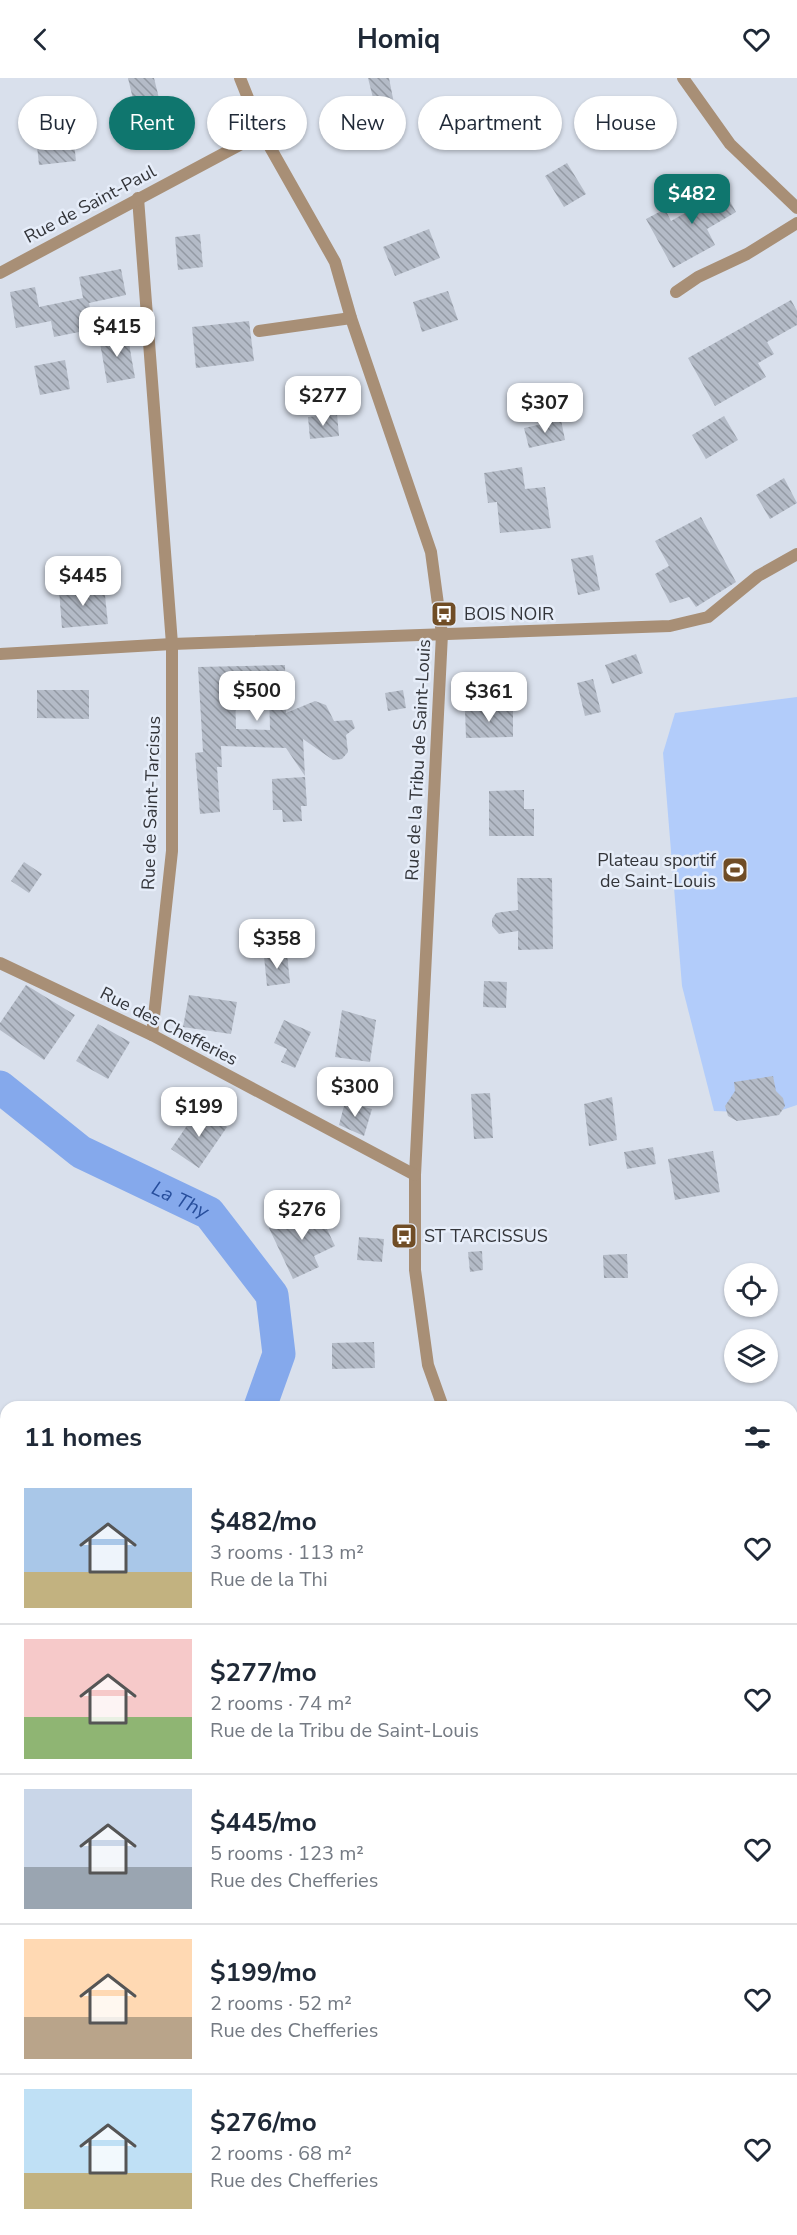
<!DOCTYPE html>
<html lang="en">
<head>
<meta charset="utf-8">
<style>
	body { margin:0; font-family:"Nunito Sans",sans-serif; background:#f6f6f7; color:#1f2937; height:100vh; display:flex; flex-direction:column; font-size:22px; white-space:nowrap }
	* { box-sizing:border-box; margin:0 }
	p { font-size:20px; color:#747a83 }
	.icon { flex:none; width:33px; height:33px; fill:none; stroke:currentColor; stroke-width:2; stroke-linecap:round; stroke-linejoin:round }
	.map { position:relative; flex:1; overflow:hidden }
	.sheet { position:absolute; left:0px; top:1323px; width:798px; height:834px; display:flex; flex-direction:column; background:#fff; border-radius:18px 18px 0 0; box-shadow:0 2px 4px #0004 }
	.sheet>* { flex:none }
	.hud { position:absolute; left:18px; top:18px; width:762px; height:54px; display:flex; gap:12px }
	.controls { position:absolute; left:724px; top:1185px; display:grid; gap:12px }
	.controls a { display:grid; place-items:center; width:54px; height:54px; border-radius:50%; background:#fff; box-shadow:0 2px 4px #0004; font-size:30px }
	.price { position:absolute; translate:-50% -51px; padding:0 14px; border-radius:12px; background:#fff; color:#222; font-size:20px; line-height:39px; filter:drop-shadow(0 2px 3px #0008) }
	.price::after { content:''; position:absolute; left:50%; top:36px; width:18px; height:14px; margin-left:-9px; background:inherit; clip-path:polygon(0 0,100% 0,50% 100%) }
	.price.on { background:#0f766e; color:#fff }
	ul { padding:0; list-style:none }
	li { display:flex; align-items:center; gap:18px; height:150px; padding:0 24px }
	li+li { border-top:2px solid #e0e1e3 }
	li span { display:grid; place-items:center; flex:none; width:168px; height:120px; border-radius:0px; color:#555 }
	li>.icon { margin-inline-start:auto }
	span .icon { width:72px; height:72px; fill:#fffc; stroke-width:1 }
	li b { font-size:26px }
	h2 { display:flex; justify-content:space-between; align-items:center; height:72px; padding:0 24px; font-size:26px }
	.tag { padding:0 21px; border-radius:27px; background:#fff; box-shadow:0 2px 4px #0004; font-size:21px; line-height:54px }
	.tag.on { background:#0f766e; color:#fff }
	header { display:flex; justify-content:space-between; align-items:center; height:78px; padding:0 24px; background:#fff; font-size:27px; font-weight:700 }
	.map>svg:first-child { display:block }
</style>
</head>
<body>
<header><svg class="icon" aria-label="back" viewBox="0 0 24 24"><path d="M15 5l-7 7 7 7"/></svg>Homiq<svg class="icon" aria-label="heart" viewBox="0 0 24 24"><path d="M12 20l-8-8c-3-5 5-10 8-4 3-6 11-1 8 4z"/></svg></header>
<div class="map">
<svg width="797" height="2157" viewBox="0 0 797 2157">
	<defs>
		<pattern id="building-back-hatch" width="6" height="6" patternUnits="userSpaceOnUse" patternTransform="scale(1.5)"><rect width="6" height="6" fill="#b4bbc7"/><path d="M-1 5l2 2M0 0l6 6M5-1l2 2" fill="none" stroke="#9399a3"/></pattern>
	</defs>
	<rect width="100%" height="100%" fill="#d9e0ec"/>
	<polygon fill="#b2ccfa" points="797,619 797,1027 773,1035 714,1033 682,908 663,675 675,635"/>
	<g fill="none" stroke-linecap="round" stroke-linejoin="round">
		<g stroke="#85a9ec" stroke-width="33">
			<path id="s1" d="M0,1009L81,1074L209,1135L272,1217L279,1276L260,1329"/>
			<polyline points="307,2157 307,2151"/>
		</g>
	</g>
	<g fill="url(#building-back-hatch)" fill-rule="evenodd">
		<polygon points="128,0 154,0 165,45 140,51"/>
		<polygon points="368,0 389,0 397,41 372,46 369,29 375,28"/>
		<polygon points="73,55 76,83 39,87 36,58"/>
		<polygon points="567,85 586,116 564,129 545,98"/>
		<polygon points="718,102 736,134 707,151 715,167 673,190 646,141 665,131 671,143 699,127 693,117"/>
		<polygon points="429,151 440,180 395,198 383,169"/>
		<polygon points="200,156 203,189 178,192 175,159"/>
		<polygon points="121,191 126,217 89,225 94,251 54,259 51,243 16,250 10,214 35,209 39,229 83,220 79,199"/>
		<polygon points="448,213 458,242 422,254 413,224"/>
		<polygon points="791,222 797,233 797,247 767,264 774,276 758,285 766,299 715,328 688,280"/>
		<polygon points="249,243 254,283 196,290 192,249"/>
		<polygon points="127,254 135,300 107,305 99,259"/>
		<polygon points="65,282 70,311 40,317 34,288"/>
		<polygon points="337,336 339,358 310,361 308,339"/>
		<polygon points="724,338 738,362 706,381 692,357"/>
		<polygon points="561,342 565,362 529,370 524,350"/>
		<polygon points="522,389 525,411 545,409 551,450 500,455 497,424 488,425 484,395"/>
		<polygon points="784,400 797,425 770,441 756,417"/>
		<polygon points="701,439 736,504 696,529 689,519 670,525 655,496 669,488 655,463"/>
		<polygon points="593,477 600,512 578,517 571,481"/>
		<polygon points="104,508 108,546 62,550 59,512"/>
		<polygon points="636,576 643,595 612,606 605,587"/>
		<path d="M285,587L286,635L315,623L326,627L334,643L352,642L355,650L346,657L348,674L342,681L333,682L303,661L305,698L286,670L221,668L222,689H217L220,734L200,736L195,675L203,674L198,589ZM235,610H269L270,652L236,651Z"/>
		<polygon points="593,601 601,634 585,638 577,605"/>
		<polygon points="37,612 89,612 89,641 37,640"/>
		<polygon points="403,612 406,630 388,633 385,615"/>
		<polygon points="513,630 513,659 466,660 465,631"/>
		<polygon points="305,699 307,728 301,728 302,743 283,744 282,732 273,732 272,701"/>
		<polygon points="524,712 524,731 534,731 534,758 489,758 489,713"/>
		<polygon points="24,784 42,796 29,815 11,803"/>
		<polygon points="517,800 552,800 553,871 518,872 518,853 499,856 492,848 492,841 496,835 518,832"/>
		<polygon points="287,876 290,905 267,908 264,878"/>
		<polygon points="484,903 507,904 506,930 483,929"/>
		<polygon points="26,907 75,937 44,982 0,952 0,945"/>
		<polygon points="189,917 237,924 231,956 183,949"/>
		<polygon points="342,932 376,942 370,984 335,979"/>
		<polygon points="284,942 311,954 295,990 281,984 287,971 274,965"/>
		<polygon points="98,946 130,964 108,1001 76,983"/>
		<polygon points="773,998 776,1013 783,1020 785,1028 779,1037 737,1043 728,1038 725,1028 735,1013 734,1004"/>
		<polygon points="490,1015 493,1060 474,1061 471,1016"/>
		<polygon points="612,1019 617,1062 589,1068 584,1026"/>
		<polygon points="345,1024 372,1031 364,1058 339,1047"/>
		<polygon points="199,1030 227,1049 199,1090 171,1071"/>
		<polygon points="653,1069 656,1086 627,1091 624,1074"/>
		<polygon points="713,1073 720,1114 675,1122 668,1081"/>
		<polygon points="316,1128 335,1168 314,1178 319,1189 293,1201 269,1150"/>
		<polygon points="359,1159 384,1161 382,1184 357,1182"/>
		<polygon points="482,1173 483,1192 470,1194 468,1174"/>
		<polygon points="627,1176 628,1200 604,1200 603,1177"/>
		<polygon points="374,1264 375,1290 332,1291 332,1265"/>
	</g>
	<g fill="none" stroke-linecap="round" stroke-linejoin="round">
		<g stroke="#a88f76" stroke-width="12">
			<polyline points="240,0 262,55 335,184 351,240 431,474 442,556 415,1097 415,1192 428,1287 443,1329"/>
			<polyline points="683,0 730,66 797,130"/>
			<polyline points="138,120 172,566 172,773 152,957"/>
			<polyline points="0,195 262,55"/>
			<polyline points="676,214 698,199 747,176 797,145"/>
			<polyline points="259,253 351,240"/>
			<polyline points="0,576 172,566 670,548 708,539 758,498 797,476"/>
			<polyline points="0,885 152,957 415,1097"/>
			<polyline points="792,1993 797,1996"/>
		</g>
		<g stroke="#8c6842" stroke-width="12">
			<polyline points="792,1942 797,1935"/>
			<polyline points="668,2157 671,2151"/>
		</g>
	</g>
	<defs>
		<g id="bus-square" transform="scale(1.35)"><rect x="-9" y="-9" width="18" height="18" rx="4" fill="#704d26" stroke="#e6edf9"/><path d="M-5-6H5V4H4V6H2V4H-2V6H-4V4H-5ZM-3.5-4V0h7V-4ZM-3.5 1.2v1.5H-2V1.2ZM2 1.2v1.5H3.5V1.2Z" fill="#fff"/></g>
		<g id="stadium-square" transform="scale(1.35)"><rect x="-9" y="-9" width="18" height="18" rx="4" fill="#704d26" stroke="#e6edf9"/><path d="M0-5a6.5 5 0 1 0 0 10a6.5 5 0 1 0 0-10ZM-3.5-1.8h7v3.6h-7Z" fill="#fff"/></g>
	</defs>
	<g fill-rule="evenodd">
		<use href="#bus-square" x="444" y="536"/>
		<use href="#stadium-square" x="735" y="792"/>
		<use href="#bus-square" x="404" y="1158"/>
	</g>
	<g text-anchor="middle" stroke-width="5" stroke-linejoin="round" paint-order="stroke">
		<g font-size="18" fill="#33353a" stroke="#e6edf9">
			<text transform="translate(90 126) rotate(-28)" y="6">Rue de Saint-Paul</text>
			<text transform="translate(418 682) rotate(-87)" y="6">Rue de la Tribu de Saint-Louis</text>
			<text transform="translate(151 725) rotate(-88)" y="6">Rue de Saint-Tarcisus</text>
			<text transform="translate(169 948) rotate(27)" y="6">Rue des Chefferies</text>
		</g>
		<g font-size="18" fill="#33353a" stroke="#e6edf9" text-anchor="start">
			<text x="464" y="542">BOIS NOIR</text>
			<text x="716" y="788" text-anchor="end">Plateau sportif<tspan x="716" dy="21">de Saint-Louis</tspan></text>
			<text x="424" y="1164">ST TARCISSUS</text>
		</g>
		<g font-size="20" font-style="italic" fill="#274e9c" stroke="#e6edf9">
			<text dy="7" stroke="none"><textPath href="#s1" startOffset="214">La Thy</textPath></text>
		</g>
	</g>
</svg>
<div class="controls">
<a><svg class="icon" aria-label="locate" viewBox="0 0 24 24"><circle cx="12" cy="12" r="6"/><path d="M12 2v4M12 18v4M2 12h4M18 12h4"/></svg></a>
<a><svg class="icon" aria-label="layers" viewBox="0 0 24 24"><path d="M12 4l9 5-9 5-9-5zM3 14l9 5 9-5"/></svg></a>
</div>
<b class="price on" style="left:692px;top:147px">$482</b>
<b class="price" style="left:117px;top:280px">$415</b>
<b class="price" style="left:323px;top:349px">$277</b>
<b class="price" style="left:545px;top:356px">$307</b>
<b class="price" style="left:83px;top:529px">$445</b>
<b class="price" style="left:257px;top:644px">$500</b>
<b class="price" style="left:489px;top:645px">$361</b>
<b class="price" style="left:277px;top:892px">$358</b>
<b class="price" style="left:355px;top:1040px">$300</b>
<b class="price" style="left:199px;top:1060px">$199</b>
<b class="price" style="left:302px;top:1163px">$276</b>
<div class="hud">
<a class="tag">Buy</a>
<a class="tag on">Rent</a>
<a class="tag">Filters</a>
<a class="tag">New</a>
<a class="tag">Apartment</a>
<a class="tag">House</a>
</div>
<section class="sheet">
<h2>11 homes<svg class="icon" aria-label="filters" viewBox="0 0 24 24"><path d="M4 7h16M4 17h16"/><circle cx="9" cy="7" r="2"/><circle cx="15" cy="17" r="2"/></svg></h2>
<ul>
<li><span style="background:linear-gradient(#a9c7e8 70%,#c2b280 0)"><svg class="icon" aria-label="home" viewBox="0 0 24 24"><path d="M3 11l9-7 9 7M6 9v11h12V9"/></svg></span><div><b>$482/mo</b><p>3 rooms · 113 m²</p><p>Rue de la Thi</p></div><svg class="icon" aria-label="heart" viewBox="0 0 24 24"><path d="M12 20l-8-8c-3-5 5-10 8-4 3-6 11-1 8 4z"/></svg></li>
<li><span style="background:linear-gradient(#f6c9c9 65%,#8fb573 0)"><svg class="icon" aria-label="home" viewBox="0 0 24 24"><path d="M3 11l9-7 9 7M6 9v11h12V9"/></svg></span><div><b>$277/mo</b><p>2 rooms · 74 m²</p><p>Rue de la Tribu de Saint-Louis</p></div><svg class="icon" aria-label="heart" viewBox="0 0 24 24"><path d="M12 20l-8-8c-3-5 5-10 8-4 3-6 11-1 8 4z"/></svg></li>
<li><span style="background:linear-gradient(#c9d6e8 65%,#9aa5b1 0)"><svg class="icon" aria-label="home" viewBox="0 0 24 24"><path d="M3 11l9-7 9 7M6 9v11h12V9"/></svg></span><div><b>$445/mo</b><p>5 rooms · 123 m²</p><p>Rue des Chefferies</p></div><svg class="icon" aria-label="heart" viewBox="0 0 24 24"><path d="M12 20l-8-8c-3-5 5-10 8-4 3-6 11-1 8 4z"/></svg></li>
<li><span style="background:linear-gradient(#ffd9b3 65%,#b9a48a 0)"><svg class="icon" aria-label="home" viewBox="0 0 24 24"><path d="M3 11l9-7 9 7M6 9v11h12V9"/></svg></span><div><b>$199/mo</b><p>2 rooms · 52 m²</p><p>Rue des Chefferies</p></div><svg class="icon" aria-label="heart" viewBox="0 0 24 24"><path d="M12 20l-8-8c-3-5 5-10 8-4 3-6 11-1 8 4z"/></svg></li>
<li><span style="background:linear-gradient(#bfe0f5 70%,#c2b280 0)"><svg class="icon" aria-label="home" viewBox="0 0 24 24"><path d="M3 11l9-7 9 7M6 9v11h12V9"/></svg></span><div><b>$276/mo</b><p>2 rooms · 68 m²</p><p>Rue des Chefferies</p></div><svg class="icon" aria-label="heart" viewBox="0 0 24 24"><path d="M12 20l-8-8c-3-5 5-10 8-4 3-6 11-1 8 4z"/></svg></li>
</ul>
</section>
</div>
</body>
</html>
